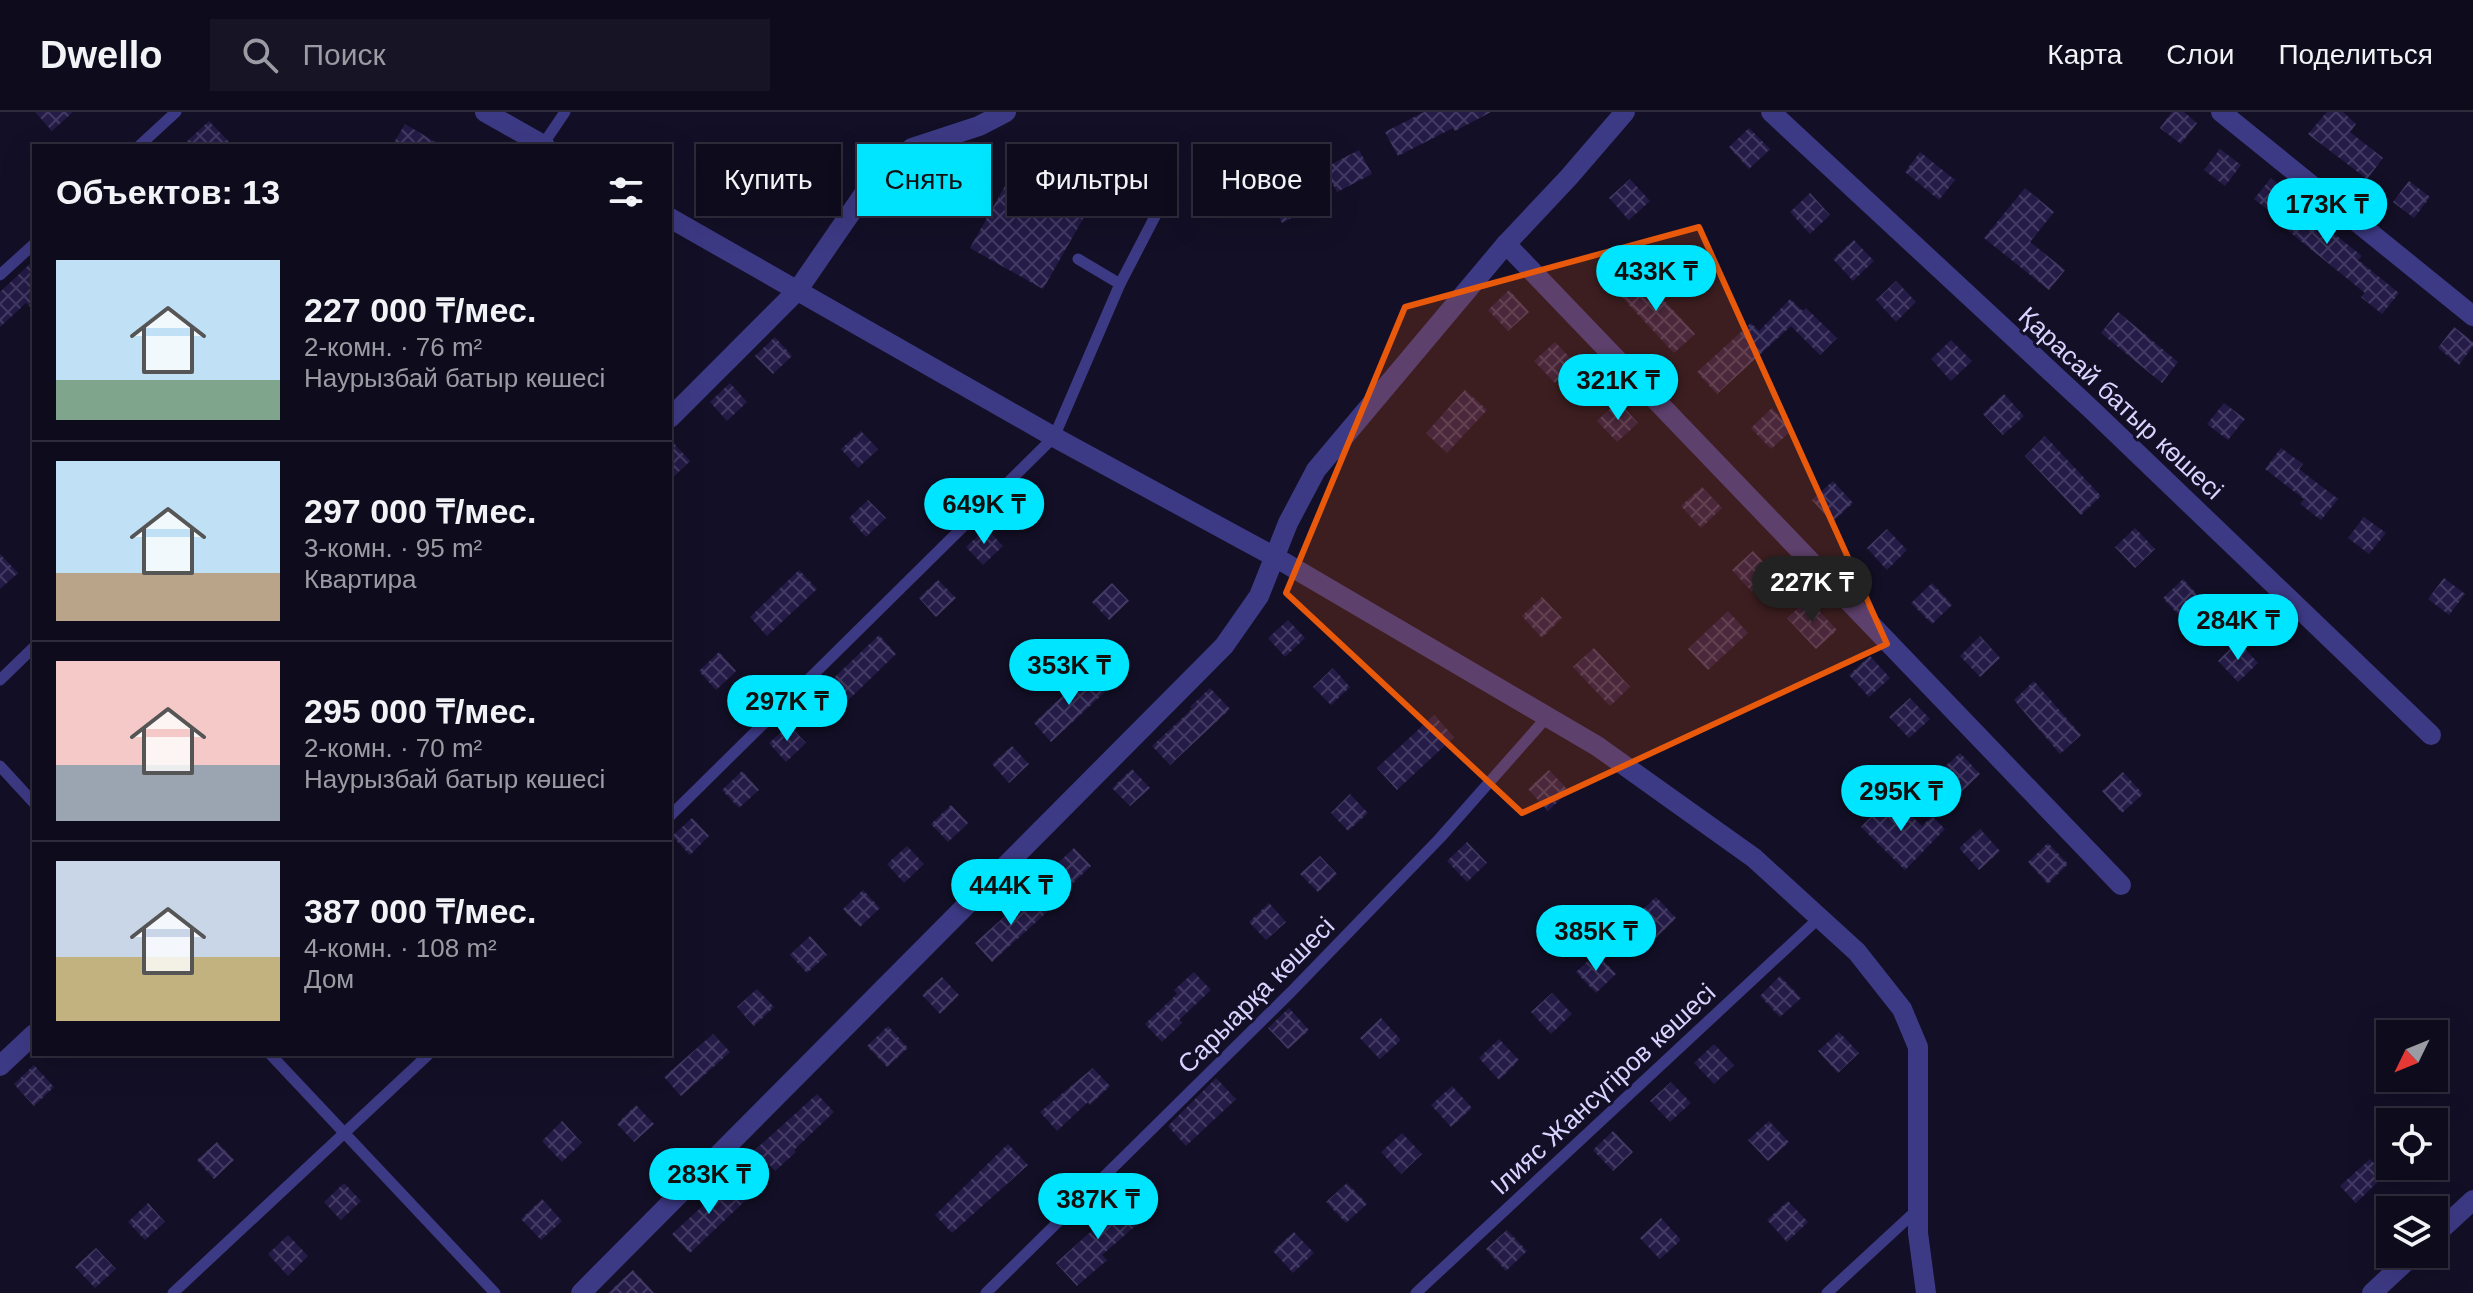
<!DOCTYPE html>
<html lang="ru">
<head>
<meta charset="utf-8">
<style>
	body { margin:0; font-family:Helvetica,sans-serif; background:#171425; color:#f1f3f6; height:100vh; display:flex; flex-direction:column; font-size:30px; white-space:nowrap }
	* { box-sizing:border-box; margin:0 }
	p { font-size:26px; color:#9b9ba3 }
	.icon { flex:none; width:44px; height:44px; fill:none; stroke:currentColor; stroke-width:2; stroke-linecap:round; stroke-linejoin:round }
	.map { position:relative; flex:1; overflow:hidden }
	.drawer { position:absolute; left:32px; top:32px; width:640px; height:912px; display:flex; flex-direction:column; background:#0e0b1c; border-radius:0px; box-shadow:0 8px 32px #0002,0 0 0 2px #2e2b3b }
	.drawer>* { flex:none }
	.guide { position:absolute; left:696px; top:32px; width:760px; height:72px; display:flex; gap:16px }
	.needle { width:52px; rotate:227deg }
	.controls { position:absolute; left:2376px; top:908px; display:grid; gap:16px }
	.controls a { display:grid; place-items:center; width:72px; height:72px; border-radius:0px; background:#0e0b1c; box-shadow:0 8px 32px #0002,0 0 0 2px #2e2b3b; font-size:40px }
	.price { position:absolute; translate:-50% -68px; padding:0 18px; border-radius:28px; background:#00e5ff; color:#111; font-size:26px; line-height:52px; filter:drop-shadow(0 2px 4px #0008) }
	.price::after { content:''; position:absolute; left:50%; top:48px; width:24px; height:18px; margin-left:-12px; background:inherit; clip-path:polygon(0 0,100% 0,50% 100%) }
	.price.selected { background:#222; color:#fff }
	ul { padding:0; list-style:none }
	li { display:flex; align-items:center; gap:24px; height:200px; padding:0 24px }
	li+li { border-top:2px solid #2e2b3b }
	li span { display:grid; place-items:center; flex:none; width:224px; height:160px; border-radius:0px; color:#555 }
	li>.icon { margin-inline-start:auto }
	span .icon { width:96px; height:96px; fill:#fffc; stroke-width:1 }
	li b { font-size:34px }
	h2 { display:flex; justify-content:space-between; align-items:center; height:96px; padding:0 24px; font-size:34px }
	.chip { padding:0 28px; border-radius:0px; background:#0e0b1c; box-shadow:0 8px 32px #0002,0 0 0 2px #2e2b3b; font-size:28px; line-height:72px }
	.chip.selected { background:#00e5ff; color:#111 }
	header { display:flex; align-items:center; gap:48px; box-sizing:border-box; height:112px; padding:0 40px; background:#0e0b1c; border-bottom:2px solid #2e2b3b }
	header strong { font-size:38px }
	nav { display:flex; gap:44px; margin-inline-start:auto; font-size:28px }
	.search { width:560px; height:72px; background:#171425; display:flex; align-items:center; gap:20px; box-sizing:border-box; padding:0 28px; border-radius:0px; color:#9b9ba3; font-size:30px }
	.map>svg:first-child { display:block }
</style>
</head>
<body>
<header>
<strong>Dwello</strong>
<div class="search"><svg class="icon" aria-label="search" viewBox="0 0 24 24"><circle cx="10" cy="10" r="6"/><path d="M15 15l6 6"/></svg>Поиск</div>
<nav><a>Карта</a><a>Слои</a><a>Поделиться</a></nav>
</header>
<div class="map">
<svg width="2473" height="1181" viewBox="0 0 2473 1181">
	<defs>
		<pattern id="building-cross-hatch" width="8" height="8" patternUnits="userSpaceOnUse" patternTransform="scale(2)"><rect width="8" height="8" fill="#241b47"/><path d="M0 0l8 8M0 8l8-8" fill="none" stroke="#433b63"/></pattern>
	</defs>
	<rect width="100%" height="100%" fill="#130f26"/>
	<g fill="url(#building-cross-hatch)">
		<polygon points="35,0 73,0 52,19"/>
		<polygon points="1424,0 1491,0 1455,19 1453,16 1398,44 1385,20"/>
		<polygon points="2172,0 2184,0 2197,11 2181,32 2160,16"/>
		<polygon points="2327,0 2343,0 2356,12 2350,20 2383,46 2367,67 2308,22"/>
		<polygon points="209,9 233,34 182,34"/>
		<polygon points="405,12 442,34 392,34"/>
		<polygon points="1749,16 1770,37 1749,57 1729,35"/>
		<polygon points="2220,37 2241,53 2225,74 2204,58"/>
		<polygon points="1359,38 1372,62 1337,80 1324,56"/>
		<polygon points="1920,40 1955,68 1939,88 1905,60"/>
		<polygon points="1015,56 1088,98 1043,177 970,136"/>
		<polygon points="2271,66 2291,83 2289,86 2362,144 2358,148 2399,181 2382,202 2361,185 2365,181 2286,117 2289,114 2254,87"/>
		<polygon points="1630,67 1650,89 1629,108 1609,86"/>
		<polygon points="2409,69 2430,85 2414,106 2393,90"/>
		<polygon points="1294,74 1307,98 1282,111 1269,87"/>
		<polygon points="2025,76 2054,100 2030,130 2065,158 2049,178 1984,126"/>
		<polygon points="1810,81 1830,103 1810,122 1790,100"/>
		<polygon points="1854,128 1874,149 1853,169 1833,147"/>
		<polygon points="34,148 34,199 26,191 0,215 0,180"/>
		<polygon points="1638,160 1695,222 1674,241 1617,180"/>
		<polygon points="1896,169 1916,190 1896,210 1876,188"/>
		<polygon points="1509,178 1529,200 1508,219 1488,198"/>
		<polygon points="1790,187 1803,199 1806,196 1837,226 1820,243 1791,214 1717,282 1697,260 1751,211 1759,219"/>
		<polygon points="2118,200 2178,250 2162,271 2101,221"/>
		<polygon points="2454,215 2473,230 2473,234 2459,253 2438,236"/>
		<polygon points="775,225 792,244 773,262 755,244"/>
		<polygon points="1951,228 1972,249 1951,269 1931,247"/>
		<polygon points="1555,230 1575,251 1555,271 1534,249"/>
		<polygon points="730,271 747,290 727,309 710,290"/>
		<polygon points="1465,278 1487,298 1447,341 1426,321"/>
		<polygon points="2004,282 2024,304 2003,323 1983,302"/>
		<polygon points="1618,289 1638,311 1617,330 1597,309"/>
		<polygon points="2224,291 2245,307 2228,328 2207,312"/>
		<polygon points="1772,296 1792,318 1771,337 1751,316"/>
		<polygon points="861,319 878,337 858,356 841,337"/>
		<polygon points="2045,324 2101,384 2081,403 2025,344"/>
		<polygon points="670,327 690,349 670,368"/>
		<polygon points="2281,336 2303,352 2299,357 2338,387 2321,408 2300,392 2304,387 2265,357"/>
		<polygon points="1833,369 1853,391 1832,410 1812,388"/>
		<polygon points="1702,375 1722,396 1701,416 1681,394"/>
		<polygon points="868,388 886,406 866,425 849,406"/>
		<polygon points="2364,405 2386,421 2369,442 2348,426"/>
		<polygon points="986,416 1003,434 983,453 966,435"/>
		<polygon points="2135,416 2155,437 2135,456 2115,435"/>
		<polygon points="1887,417 1907,438 1887,458 1867,436"/>
		<polygon points="1753,439 1773,460 1752,480 1732,458"/>
		<polygon points="0,442 18,461 0,477"/>
		<polygon points="799,458 817,477 767,524 750,505"/>
		<polygon points="2444,466 2465,482 2449,503 2428,487"/>
		<polygon points="2183,467 2203,489 2183,508 2163,486"/>
		<polygon points="938,468 956,486 936,505 919,486"/>
		<polygon points="1112,471 1129,489 1109,508 1092,490"/>
		<polygon points="1932,471 1952,493 1932,512 1911,491"/>
		<polygon points="1542,485 1562,506 1542,526 1522,504"/>
		<polygon points="1808,487 1837,518 1816,537 1787,506"/>
		<polygon points="1728,499 1748,521 1708,558 1688,537"/>
		<polygon points="1288,508 1305,526 1285,545 1268,526"/>
		<polygon points="879,523 896,542 838,598 820,579"/>
		<polygon points="1980,524 2000,546 1980,565 1960,544"/>
		<polygon points="2238,529 2258,551 2238,570 2218,549"/>
		<polygon points="1594,536 1630,575 1610,594 1573,555"/>
		<polygon points="719,540 736,559 716,578 699,559"/>
		<polygon points="1870,544 1890,566 1869,585 1849,563"/>
		<polygon points="1333,556 1350,575 1331,593 1313,575"/>
		<polygon points="1087,561 1105,580 1051,630 1034,611"/>
		<polygon points="2034,569 2081,623 2060,642 2014,588"/>
		<polygon points="1210,576 1230,597 1170,653 1152,634 1192,597 1190,595"/>
		<polygon points="1910,586 1930,607 1909,626 1889,605"/>
		<polygon points="1434,603 1454,625 1397,678 1377,656"/>
		<polygon points="789,613 806,631 786,650 769,631"/>
		<polygon points="1012,634 1029,652 1009,671 992,652"/>
		<polygon points="1960,641 1980,662 1959,682 1939,660"/>
		<polygon points="1132,657 1150,676 1130,694 1112,676"/>
		<polygon points="1549,658 1569,679 1548,699 1528,677"/>
		<polygon points="742,659 759,678 739,696 722,678"/>
		<polygon points="2123,660 2143,682 2122,701 2102,679"/>
		<polygon points="1350,682 1368,701 1348,719 1331,701"/>
		<polygon points="1891,684 1922,714 1932,704 1945,717 1905,758 1861,715"/>
		<polygon points="951,693 968,711 948,730 931,712"/>
		<polygon points="692,706 709,724 690,743 672,724"/>
		<polygon points="1980,717 2000,739 1979,758 1959,736"/>
		<polygon points="1467,730 1487,751 1467,770 1447,749"/>
		<polygon points="2048,731 2068,752 2048,772 2028,750"/>
		<polygon points="907,734 924,752 904,771 887,752"/>
		<polygon points="1074,736 1091,754 1071,773 1054,755"/>
		<polygon points="1320,744 1337,762 1318,780 1300,762"/>
		<polygon points="863,778 880,796 860,815 843,797"/>
		<polygon points="1031,781 1048,799 992,850 975,831"/>
		<polygon points="1656,785 1676,806 1656,826 1636,804"/>
		<polygon points="1269,791 1286,810 1266,828 1249,810"/>
		<polygon points="810,824 827,843 807,861 790,843"/>
		<polygon points="1596,841 1616,862 1596,881 1576,860"/>
		<polygon points="1194,860 1211,878 1179,908 1182,911 1162,930 1145,912 1177,882 1174,878"/>
		<polygon points="1780,864 1801,886 1780,905 1760,884"/>
		<polygon points="942,865 959,883 940,902 922,883"/>
		<polygon points="757,877 774,895 754,914 737,895"/>
		<polygon points="1552,881 1572,902 1551,922 1531,900"/>
		<polygon points="1289,896 1309,918 1288,937 1268,916"/>
		<polygon points="1381,906 1401,928 1380,947 1360,926"/>
		<polygon points="888,914 908,936 887,955 867,934"/>
		<polygon points="1839,920 1859,941 1838,961 1818,939"/>
		<polygon points="713,922 730,940 681,984 664,965"/>
		<polygon points="1499,927 1519,948 1499,968 1479,946"/>
		<polygon points="1714,932 1734,953 1714,972 1694,951"/>
		<polygon points="34,953 54,975 34,994 14,972"/>
		<polygon points="1093,956 1110,974 1090,993 1088,990 1057,1019 1040,1000"/>
		<polygon points="1216,966 1236,987 1186,1034 1168,1014"/>
		<polygon points="1671,970 1691,991 1670,1010 1650,989"/>
		<polygon points="1452,974 1472,996 1451,1015 1431,993"/>
		<polygon points="817,982 834,1000 794,1038 796,1040 775,1059 755,1038"/>
		<polygon points="636,993 654,1012 634,1030 617,1012"/>
		<polygon points="562,1009 582,1031 562,1050 542,1029"/>
		<polygon points="1769,1009 1789,1030 1768,1049 1748,1028"/>
		<polygon points="1613,1019 1633,1040 1613,1059 1593,1038"/>
		<polygon points="1402,1021 1422,1042 1401,1062 1381,1040"/>
		<polygon points="217,1030 234,1048 214,1067 197,1048"/>
		<polygon points="1008,1032 1028,1053 952,1121 935,1103"/>
		<polygon points="2370,1047 2385,1063 2356,1091 2340,1074"/>
		<polygon points="726,1067 746,1088 690,1141 672,1122 708,1089 705,1086"/>
		<polygon points="344,1071 361,1089 341,1108 324,1090"/>
		<polygon points="1347,1071 1367,1092 1346,1111 1326,1090"/>
		<polygon points="1117,1084 1140,1110 1102,1143 1107,1148 1077,1174 1056,1151 1096,1115 1089,1108"/>
		<polygon points="542,1087 562,1109 541,1128 521,1107"/>
		<polygon points="1788,1089 1808,1110 1787,1130 1767,1108"/>
		<polygon points="148,1091 165,1110 145,1128 128,1110"/>
		<polygon points="1661,1106 1681,1128 1660,1147 1640,1126"/>
		<polygon points="1507,1118 1527,1139 1506,1159 1486,1137"/>
		<polygon points="1294,1120 1314,1141 1293,1161 1273,1139"/>
		<polygon points="288,1123 308,1144 288,1164 268,1142"/>
		<polygon points="96,1136 116,1157 95,1176 75,1155"/>
		<polygon points="633,1158 654,1181 608,1181"/>
	</g>
	<g fill="none" stroke-linecap="round" stroke-linejoin="round">
		<g stroke="#3d3a85" stroke-width="11">
			<polyline points="139,34 176,0"/>
			<polyline points="542,34 565,0"/>
			<polyline points="1078,147 1120,172"/>
			<polyline points="0,163 34,132"/>
			<polyline points="0,568 34,535"/>
			<polyline points="0,654 34,691"/>
			<polyline points="670,704 1054,325 1120,172 1163,89"/>
			<polyline points="270,942 495,1181"/>
			<polyline points="173,1181 429,942"/>
			<polyline points="986,1181 1291,880 1440,726 1547,605"/>
			<polyline points="1416,1181 1819,806"/>
			<polyline points="1827,1181 1918,1097"/>
		</g>
		<g stroke="#3d3a85" stroke-width="20">
			<polyline points="485,0 545,34"/>
			<polyline points="1771,0 2091,297 2431,623"/>
			<polyline points="2221,0 2473,204"/>
			<polyline points="670,106 1054,325 1273,444 1597,634 1754,746 1857,840 1902,897 1918,935 1918,1121 1926,1181"/>
			<polyline points="1506,132 2121,773"/>
			<polyline points="670,306 797,179 870,73 912,36 979,14 1006,0"/>
			<polyline points="0,954 34,922"/>
			<polyline points="2434,1124 2473,1088"/>
			<polyline points="581,1181 1224,534 1259,484 1288,411 1316,358 1506,132 1569,65 1625,0"/>
			<polyline points="2372,1181 2414,1142"/>
		</g>
	</g>
	<path fill="#e8590c" fill-opacity="0.2" stroke="#e8590c" stroke-width="6" stroke-linejoin="round" d="M1699,115L1887,532L1522,701L1286,481L1405,195Z"/>
	<g text-anchor="middle" stroke-width="6" stroke-linejoin="round" paint-order="stroke">
		<g font-size="26" fill="#d9d4ff" stroke="#130f26">
			<text transform="translate(2121 291) rotate(43)" y="9">Қарасай батыр көшесі</text>
			<text transform="translate(1256 883) rotate(-45)" y="9">Сарыарқа көшесі</text>
			<text transform="translate(1603 977) rotate(-43)" y="9">Ілияс Жансүгіров көшесі</text>
		</g>
	</g>
</svg>
<div class="controls">
<a><svg class="needle" viewBox="-14 -14 28 28"><path d="M0-13l5 13h-10z" fill="#e53935"/><path d="M0 13l5-13h-10z" fill="#9b9ba3"/></svg></a>
<a><svg class="icon" aria-label="locate" viewBox="0 0 24 24"><circle cx="12" cy="12" r="6"/><path d="M12 2v4M12 18v4M2 12h4M18 12h4"/></svg></a>
<a><svg class="icon" aria-label="layers" viewBox="0 0 24 24"><path d="M12 4l9 5-9 5-9-5zM3 14l9 5 9-5"/></svg></a>
</div>
<b class="price" style="left:2327px;top:134px">173K ₸</b>
<b class="price" style="left:1656px;top:201px">433K ₸</b>
<b class="price" style="left:1618px;top:310px">321K ₸</b>
<b class="price" style="left:984px;top:434px">649K ₸</b>
<b class="price selected" style="left:1812px;top:512px">227K ₸</b>
<b class="price" style="left:2238px;top:550px">284K ₸</b>
<b class="price" style="left:1069px;top:595px">353K ₸</b>
<b class="price" style="left:787px;top:631px">297K ₸</b>
<b class="price" style="left:1901px;top:721px">295K ₸</b>
<b class="price" style="left:1011px;top:815px">444K ₸</b>
<b class="price" style="left:1596px;top:861px">385K ₸</b>
<b class="price" style="left:709px;top:1104px">283K ₸</b>
<b class="price" style="left:1098px;top:1129px">387K ₸</b>
<div class="guide">
<a class="chip">Купить</a>
<a class="chip selected">Снять</a>
<a class="chip">Фильтры</a>
<a class="chip">Новое</a>
</div>
<section class="drawer">
<h2>Объектов: 13<svg class="icon" aria-label="filters" viewBox="0 0 24 24"><path d="M4 7h16M4 17h16"/><circle cx="9" cy="7" r="2"/><circle cx="15" cy="17" r="2"/></svg></h2>
<ul>
<li><span style="background:linear-gradient(#bfe0f5 75%,#7fa58c 0)"><svg class="icon" aria-label="home" viewBox="0 0 24 24"><path d="M3 11l9-7 9 7M6 9v11h12V9"/></svg></span><div><b>227 000 ₸/мес.</b><p>2-комн. · 76 m²</p><p>Наурызбай батыр көшесі</p></div></li>
<li><span style="background:linear-gradient(#bfe0f5 70%,#b9a48a 0)"><svg class="icon" aria-label="home" viewBox="0 0 24 24"><path d="M3 11l9-7 9 7M6 9v11h12V9"/></svg></span><div><b>297 000 ₸/мес.</b><p>3-комн. · 95 m²</p><p>Квартира</p></div></li>
<li><span style="background:linear-gradient(#f6c9c9 65%,#9aa5b1 0)"><svg class="icon" aria-label="home" viewBox="0 0 24 24"><path d="M3 11l9-7 9 7M6 9v11h12V9"/></svg></span><div><b>295 000 ₸/мес.</b><p>2-комн. · 70 m²</p><p>Наурызбай батыр көшесі</p></div></li>
<li><span style="background:linear-gradient(#c9d6e8 60%,#c2b280 0)"><svg class="icon" aria-label="home" viewBox="0 0 24 24"><path d="M3 11l9-7 9 7M6 9v11h12V9"/></svg></span><div><b>387 000 ₸/мес.</b><p>4-комн. · 108 m²</p><p>Дом</p></div></li>
</ul>
</section>
</div>
</body>
</html>
